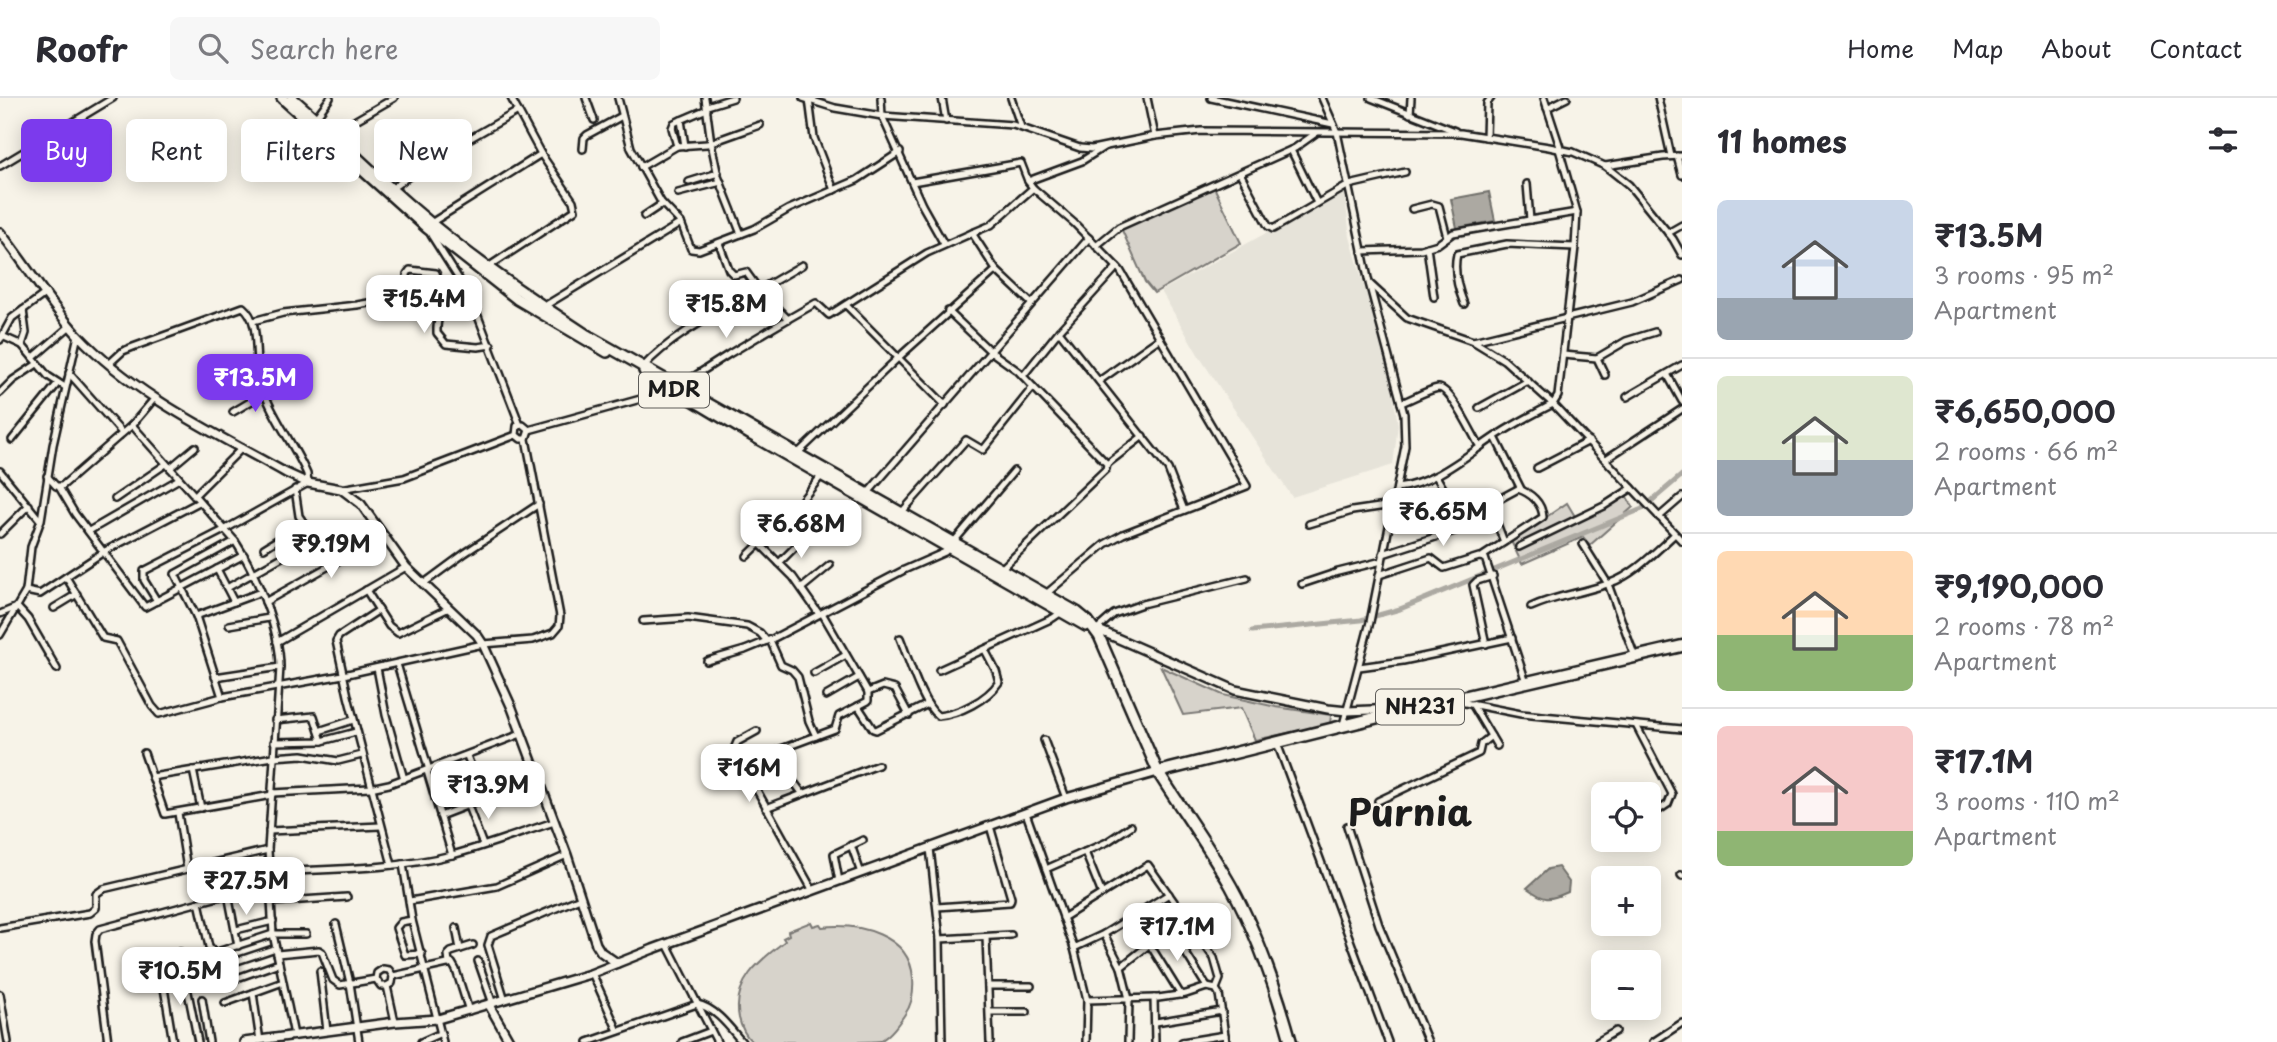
<!DOCTYPE html>
<html lang="en">
<head>
<meta charset="utf-8">
<style>
	body { margin:0; font-family:"Playpen Sans",sans-serif; background:#f7f7f7; color:#2b2b33; height:100vh; display:flex; flex-direction:column; font-size:26px; white-space:nowrap }
	* { box-sizing:border-box; margin:0 }
	p { font-size:23px; color:#7c7c81 }
	.icon { flex:none; width:38px; height:38px; fill:none; stroke:currentColor; stroke-width:2; stroke-linecap:round; stroke-linejoin:round }
	.map { position:relative; flex:1; overflow:hidden }
	.panel { display:flex; flex-direction:column; background:#fff; width:595px }
	.panel>* { flex:none }
	.guide { position:absolute; left:21px; top:21px; width:665px; height:63px; display:flex; gap:14px }
	.fabs { position:absolute; left:1591px; top:684px; display:grid; gap:14px }
	.fabs a { display:grid; place-items:center; width:70px; height:70px; border-radius:10px; background:#fff; box-shadow:0 4px 18px #0003; font-size:35px }
	.price { position:absolute; translate:-50% -60px; padding:0 16px; border-radius:14px; background:#fff; color:#222; font-size:23px; line-height:46px; filter:drop-shadow(0 2px 4px #0008) }
	.price::after { content:''; position:absolute; left:50%; top:42px; width:21px; height:16px; margin-left:-10px; background:inherit; clip-path:polygon(0 0,100% 0,50% 100%) }
	.price.active { background:#7c3aed; color:#fff }
	ul { padding:0; list-style:none }
	li { display:flex; align-items:center; gap:21px; height:175px; padding:0 35px }
	li+li { border-top:2px solid #e1e1e2 }
	li span { display:grid; place-items:center; flex:none; width:196px; height:140px; border-radius:10px; color:#555 }
	li>.icon { margin-inline-start:auto }
	span .icon { width:84px; height:84px; fill:#fffc; stroke-width:1 }
	li b { font-size:30px }
	h2 { display:flex; justify-content:space-between; align-items:center; height:84px; padding:0 35px; font-size:30px }
	.chip { padding:0 24px; border-radius:10px; background:#fff; box-shadow:0 4px 18px #0003; font-size:24px; line-height:63px }
	.chip.active { background:#7c3aed; color:#fff }
	header { display:flex; align-items:center; gap:42px; box-sizing:border-box; height:98px; padding:0 35px; background:#fff; border-bottom:2px solid #e1e1e2 }
	header strong { font-size:33px }
	nav { display:flex; gap:38px; margin-inline-start:auto; font-size:24px }
	.search { width:490px; height:63px; background:#f7f7f7; display:flex; align-items:center; gap:18px; box-sizing:border-box; padding:0 24px; border-radius:10px; color:#7c7c81; font-size:26px }
	main { display:flex; flex:1; min-height:0 }
	.map>svg:first-child { display:block }
</style>
</head>
<body>
<header>
<strong>Roofr</strong>
<div class="search"><svg class="icon" aria-label="search" viewBox="0 0 24 24"><circle cx="10" cy="10" r="6"/><path d="M15 15l6 6"/></svg>Search here</div>
<nav><a>Home</a><a>Map</a><a>About</a><a>Contact</a></nav>
</header>
<main>
<div class="map">
<svg width="1682" height="944" viewBox="0 0 1682 944">
	<rect width="100%" height="100%" fill="#f7f3e8"/>
	<filter id="ink" filterUnits="userSpaceOnUse"><feTurbulence type="fractalNoise" baseFrequency=".0143" numOctaves="2"/><feDisplacementMap in="SourceGraphic" scale="14" xChannelSelector="R" yChannelSelector="G"/><feConvolveMatrix kernelMatrix="1 2 1 2 8 2 1 2 1" color-interpolation-filters="sRGB"/></filter>
	<g filter="url(#ink)">
		<polygon fill="#e6e3d9" points="1344,92 1350,139 1390,277 1398,327 1393,367 1292,399 1199,258 1161,193"/>
		<g fill="#d7d3cb" stroke="#7a7874" stroke-width="2">
			<polygon points="1214,89 1241,145 1154,195 1145,184 1121,130"/>
			<polygon points="1624,394 1633,409 1590,447 1583,439 1522,466 1511,443 1567,405 1576,420"/>
			<polygon points="1161,569 1223,597 1276,609 1331,617 1330,626 1255,642 1241,610 1183,617"/>
			<path d="M811,824L813,828L820,826L822,829C858,825 910,836 913,880C914,893 913,905 905,916C899,925 891,937 880,943C873,944 858,944 849,944C817,944 785,944 752,944C746,938 741,929 739,920C732,884 759,863 785,843L783,840L789,837L788,833Z"/>
		</g>
		<g fill="#aca9a2" stroke="#72716c" stroke-width="2">
			<polygon points="1489,94 1495,123 1457,130 1451,101"/>
			<path d="M1558,769L1569,784L1568,794C1548,803 1545,803 1527,790L1548,771Z"/>
		</g>
		<g fill="none" stroke-linecap="round" stroke-linejoin="round">
			<polyline stroke="#aca9a2" stroke-width="5" points="1252,533 1361,522 1400,511 1642,411 1682,377"/>
			<g stroke="#1c1c1c" stroke-width="10">
				<g id="minor">
					<polyline points="586,0 594,22"/>
					<polyline points="705,0 711,45 718,78 741,136"/>
					<polyline points="803,0 835,10 882,18 1013,27 1080,50 1092,51 1155,38 1201,33 1461,35 1549,49 1573,54 1605,68 1629,87 1673,141 1682,157"/>
					<polyline points="881,0 882,18 922,107 944,146"/>
					<polyline points="942,0 946,23"/>
					<polyline points="1011,0 1021,29"/>
					<polyline points="1147,0 1155,38"/>
					<polyline points="1211,0 1333,26"/>
					<polyline points="1322,0 1337,34 1369,185 1404,316 1405,348 1370,524 1343,627"/>
					<polyline points="1371,0 1455,33"/>
					<polyline points="1544,0 1561,52"/>
					<polyline points="1658,0 1671,58"/>
					<polyline points="809,1 814,40 834,92"/>
					<polyline points="707,8 733,0"/>
					<polyline points="1547,10 1567,0"/>
					<polyline points="1410,16 1411,0"/>
					<polyline points="314,22 330,0"/>
					<polyline points="681,22 685,48"/>
					<polyline points="330,37 394,0"/>
					<polyline points="1486,39 1487,5 1491,0"/>
					<polyline points="677,48 672,30 674,25 707,11"/>
					<polyline points="583,51 584,40 587,37 622,18"/>
					<polyline points="1291,52 1317,105"/>
					<polyline points="1677,58 1682,77"/>
					<polyline points="0,68 113,0"/>
					<polyline points="1605,68 1663,59 1682,58"/>
					<polyline points="641,69 677,48 707,46 760,27"/>
					<polyline points="1240,75 1268,128 1273,131 1349,87 1405,74"/>
					<polyline points="689,84 718,75"/>
					<polyline points="912,84 1021,65 1028,83"/>
					<polyline points="1527,86 1530,122"/>
					<polyline points="1033,90 1074,125 1120,172 1247,388 1123,436 1105,446 1046,496"/>
					<polyline points="391,91 432,62 518,13"/>
					<polyline points="678,95 721,84"/>
					<polyline points="1412,111 1432,106 1439,108 1447,139"/>
					<polyline points="644,118 662,106"/>
					<polyline points="431,125 541,56"/>
					<polyline points="681,125 691,151 699,152 754,131 789,111 857,82 900,54"/>
					<polyline points="972,135 991,127 1033,90 1028,83 1082,63 1104,49"/>
					<polyline points="1668,135 1682,127"/>
					<polyline points="431,137 471,200 520,327"/>
					<polyline points="719,145 729,172 734,177 746,174 759,192 802,167"/>
					<polyline points="1096,148 1119,129 1295,50 1316,35"/>
					<polyline points="1427,149 1434,199"/>
					<polyline points="1362,153 1421,151 1438,146 1453,135 1577,114"/>
					<polyline points="488,169 575,112 573,103 541,56 511,0"/>
					<polyline points="1117,169 1059,233 1168,371 1184,412"/>
					<polyline points="996,172 1031,205"/>
					<polyline points="1370,186 1407,220 1473,243 1632,204 1682,182"/>
					<polyline points="408,198 407,176 410,172 436,175 442,192"/>
					<path d="M1464,206C1458,191 1453,173 1457,156L1507,146L1575,149"/>
					<path d="M474,207C450,207 436,207 437,235L446,246L478,249L491,247"/>
					<polyline points="846,207 945,307"/>
					<polyline points="543,209 681,125 661,104 631,50 618,0"/>
					<polyline points="948,213 990,253 1018,273 1107,366 1106,371 1001,471"/>
					<polyline points="253,223 283,215 357,207 464,188"/>
					<polyline points="2,238 22,247 48,278 65,289"/>
					<polyline points="0,242 12,220 46,195"/>
					<polyline points="1473,243 1504,262 1553,306 1682,443"/>
					<polyline points="22,247 26,235 23,212"/>
					<polyline points="1563,257 1597,260 1605,277"/>
					<polyline points="33,260 70,228"/>
					<polyline points="1597,260 1626,243 1655,234"/>
					<path d="M110,265L123,253L133,249L243,209C260,223 254,251 258,271C264,310 292,341 307,376L308,385L224,432L144,473V482L157,503"/>
					<path d="M642,270C674,235 718,215 759,192L788,221L816,205L829,217L927,155L972,135L996,172L898,260L797,356"/>
					<polyline points="69,275 122,335"/>
					<polyline points="1667,276 1682,303"/>
					<polyline points="1023,278 1059,233"/>
					<polyline points="1099,283 1160,240"/>
					<polyline points="212,285 257,264"/>
					<polyline points="0,295 13,282 37,266"/>
					<polyline points="1627,299 1682,267"/>
					<path d="M1401,305C1412,301 1427,292 1438,290C1451,289 1473,338 1480,349"/>
					<polyline points="1479,310 1528,283"/>
					<polyline points="233,314 265,295"/>
					<path d="M132,327L235,443C256,475 280,532 280,569L268,752L273,836L294,937"/>
					<polyline points="529,332 673,292 729,256 788,221"/>
					<polyline points="1495,339 1521,391"/>
					<polyline points="12,342 58,285"/>
					<polyline points="1606,361 1682,311"/>
					<polyline points="1107,366 1143,338"/>
					<polyline points="170,370 195,349"/>
					<polyline points="1537,370 1589,343"/>
					<polyline points="0,373 40,422"/>
					<polyline points="47,378 56,388 62,388 132,327 154,301"/>
					<path d="M1436,378L1453,407L1460,414L1490,406L1518,391C1531,395 1542,405 1543,419L1483,458"/>
					<polyline points="59,389 75,416 145,509 244,457"/>
					<path d="M1397,390C1436,385 1464,359 1496,338C1514,326 1534,316 1553,306L1558,298L1575,149L1577,114L1559,51"/>
					<polyline points="295,391 299,418 333,466"/>
					<polyline points="341,391 404,380 516,337"/>
					<polyline points="867,396 1089,140"/>
					<polyline points="194,398 242,350"/>
					<polyline points="115,401 166,366"/>
					<polyline points="901,415 966,342 983,352 1033,289"/>
					<polyline points="1659,419 1682,399"/>
					<polyline points="1309,426 1352,413 1393,407"/>
					<polyline points="89,433 179,381"/>
					<polyline points="0,436 29,407"/>
					<polyline points="760,446 793,479 819,516"/>
					<polyline points="1583,446 1608,486 1635,559"/>
					<polyline points="1519,449 1604,408 1632,390"/>
					<polyline points="264,450 304,425"/>
					<polyline points="1383,456 1491,421 1496,423 1504,444"/>
					<polyline points="747,458 794,412 822,377"/>
					<polyline points="779,465 804,440"/>
					<polyline points="217,471 234,504"/>
					<polyline points="1379,477 1431,460 1444,470 1479,459 1485,460 1526,584"/>
					<polyline points="66,479 103,540 117,543 152,608 159,616 222,599 343,577 483,546 533,542 553,535 559,528 560,518 526,341 529,332 523,327 517,328 516,337 521,341 526,341"/>
					<polyline points="423,486 465,455 539,406"/>
					<polyline points="1302,486 1338,474 1382,463"/>
					<polyline points="227,490 314,441"/>
					<polyline points="802,490 830,467"/>
					<polyline points="366,492 389,528 398,535 449,510"/>
					<polyline points="26,493 40,496 105,453 199,404"/>
					<polyline points="265,504 384,437"/>
					<path d="M1531,509C1557,497 1584,495 1610,485C1634,477 1656,453 1675,436"/>
					<polyline points="54,510 77,496"/>
					<polyline points="379,512 339,538 336,543 348,598 392,767"/>
					<polyline points="0,516 17,509 28,521 57,571"/>
					<polyline points="196,518 261,494"/>
					<polyline points="643,523 688,520 747,528 760,535 767,543"/>
					<polyline points="229,527 269,520"/>
					<polyline points="1097,531 1114,516 1142,506 1247,480"/>
					<polyline points="0,537 26,493 31,449 41,422 53,347 78,237"/>
					<path d="M900,540C908,559 922,607 938,618C959,616 987,602 999,584L996,573L985,552"/>
					<polyline points="770,542 781,567 792,572 798,579 809,623 816,638"/>
					<polyline points="277,544 406,469"/>
					<polyline points="1486,546 1473,487 1477,483 1493,478"/>
					<polyline points="707,563 745,552 774,540 904,472 945,454 1014,373"/>
					<polyline points="397,566 429,672"/>
					<polyline points="1359,569 1403,563 1512,540"/>
					<polyline points="377,570 386,617 404,681"/>
					<polyline points="939,572 1053,520 1063,513"/>
					<polyline points="814,575 846,557"/>
					<polyline points="215,579 280,569"/>
					<polyline points="868,594 883,588 895,591 909,617"/>
					<polyline points="826,598 859,579"/>
					<polyline points="222,599 196,518 175,476 235,443"/>
					<polyline points="1455,603 1521,616 1682,631"/>
					<polyline points="1472,606 1497,648"/>
					<polyline points="858,608 873,631 876,632 928,606"/>
					<polyline points="275,622 314,618 322,643"/>
					<polyline points="1636,627 1672,696 1668,706 1656,714"/>
					<polyline points="319,633 353,622"/>
					<polyline points="757,633 737,644 734,651 813,793"/>
					<polyline points="1044,642 1066,700"/>
					<polyline points="274,644 322,643 356,634"/>
					<polyline points="1277,645 1388,944"/>
					<polyline points="144,655 165,716 272,697"/>
					<polyline points="741,666 835,631 839,618 868,603 868,594 822,515"/>
					<polyline points="193,672 201,710"/>
					<polyline points="427,673 452,757"/>
					<polyline points="152,679 273,659 302,657 338,663 362,657"/>
					<polyline points="750,682 785,672 802,695"/>
					<polyline points="272,695 370,690 389,686 521,636"/>
					<polyline points="1378,703 1479,655 1481,646 1491,638"/>
					<polyline points="468,708 483,747"/>
					<polyline points="766,710 878,667"/>
					<polyline points="178,715 187,771"/>
					<polyline points="1026,715 1074,850 1087,902 1086,944"/>
					<polyline points="440,718 484,701 467,658"/>
					<polyline points="1347,728 1379,827 1428,944"/>
					<polyline points="269,733 381,728"/>
					<polyline points="851,747 861,775"/>
					<polyline points="930,750 940,841 942,944"/>
					<polyline points="1085,754 1102,796"/>
					<polyline points="403,766 412,822 443,944"/>
					<polyline points="1046,771 1107,744 1131,728"/>
					<path d="M269,774C330,771 392,772 452,757C486,748 520,735 554,724"/>
					<polyline points="1681,777 1682,778"/>
					<polyline points="839,783 834,756 863,742"/>
					<polyline points="228,796 238,848"/>
					<polyline points="410,803 497,788 567,757"/>
					<polyline points="199,804 209,849 214,855 273,836 306,836"/>
					<polyline points="271,804 347,799"/>
					<polyline points="937,809 1010,804 1011,800 990,728"/>
					<polyline points="1063,820 1148,767 1214,860 1220,881 1216,891"/>
					<polyline points="412,822 401,824 396,830 405,857 422,856"/>
					<polyline points="336,826 350,885 359,944"/>
					<polyline points="0,830 90,815 96,810 96,796 103,791 268,752"/>
					<polyline points="456,830 460,851"/>
					<polyline points="1170,830 1185,820"/>
					<polyline points="236,832 273,823"/>
					<polyline points="986,839 990,944"/>
					<polyline points="940,841 1011,837"/>
					<polyline points="667,846 717,944"/>
					<polyline points="1150,847 1181,897"/>
					<polyline points="1074,850 1104,836"/>
					<polyline points="180,854 198,944"/>
					<polyline points="277,856 319,852 322,854 333,882 340,887 376,881"/>
					<polyline points="478,863 493,906"/>
					<polyline points="449,866 448,857 451,854 473,847"/>
					<polyline points="219,869 276,850"/>
					<polyline points="1121,869 1104,836 1169,796"/>
					<polyline points="320,873 327,933"/>
					<polyline points="592,875 618,933"/>
					<polyline points="162,878 173,944"/>
					<polyline points="393,878 452,865 456,872 469,913"/>
					<polyline points="376,881 377,875 383,871 389,872 393,878"/>
					<polyline points="376,881 381,888 387,888 392,885 393,878"/>
					<polyline points="226,884 279,865"/>
					<polyline points="387,888 395,924"/>
					<polyline points="988,888 1031,888"/>
					<polyline points="1207,889 1216,891 1219,896 1225,937"/>
					<polyline points="253,895 260,943"/>
					<polyline points="0,896 8,944"/>
					<polyline points="1154,900 1155,944"/>
					<polyline points="202,901 209,944"/>
					<polyline points="505,902 488,847 491,838 580,800"/>
					<polyline points="1087,902 1154,900 1158,900 1186,896 1207,889 1170,830 1121,869 1129,901 1128,944"/>
					<polyline points="225,905 283,884"/>
					<polyline points="990,914 1027,914"/>
					<polyline points="1156,924 1222,913"/>
					<polyline points="108,944 95,843 96,836 100,831 270,785"/>
					<polyline points="421,944 441,935"/>
					<path d="M588,944L697,906C716,910 730,930 742,944"/>
					<polyline points="682,944 711,933"/>
					<polyline points="1182,944 1225,937 1226,944"/>
					<polyline points="1597,944 1616,933"/>
					<polyline points="1653,944 1682,925"/>
				</g>
			</g>
			<g stroke="#1c1c1c" stroke-width="12">
				<g id="tertiary">
					<path d="M0,134C27,167 48,205 77,236C135,298 213,334 286,375L308,385L341,391L361,406L406,469L477,537L483,546L512,610L567,757L596,846L601,854L617,865"/>
					<polyline points="1094,530 1235,592 1328,611 1347,613 1396,611"/>
					<polyline points="489,907 510,944"/>
					<polyline points="244,944 395,924 438,921 590,876 653,851 1066,700 1158,674"/>
				</g>
			</g>
			<g stroke="#1c1c1c" stroke-width="14">
				<g id="primary">
					<polyline points="282,0 427,130 517,201 607,254"/>
					<path d="M292,0C334,36 372,75 414,111C468,158 527,198 587,237L1077,514L1088,523L1099,538L1158,674"/>
					<polyline points="644,273 751,337 1086,528"/>
				</g>
			</g>
			<g stroke="#1c1c1c" stroke-width="15">
				<path id="trunk" d="M1291,944C1276,890 1258,837 1231,788C1209,749 1182,712 1158,674L1411,611L1682,548"/>
			</g>
			<use href="#minor" stroke="#f7f3e8" stroke-width="5"/>
			<use href="#tertiary" stroke="#f7f3e8" stroke-width="7"/>
			<use href="#primary" stroke="#f7f3e8" stroke-width="9"/>
			<use href="#trunk" stroke="#f7f3e8" stroke-width="10"/>
		</g>
	</g>
	<g text-anchor="middle" stroke-width="5" stroke-linejoin="round" paint-order="stroke">
		<g fill="#f7f3e8" stroke="#5e5c59" stroke-width="2">
			<rect x="639" y="274.5" width="70" height="35" rx="5"/>
			<rect x="1376" y="591.5" width="88" height="35" rx="5"/>
		</g>
		<g font-size="21" font-weight="bold" fill="#1c1c1c">
			<text x="674" y="299">MDR</text>
			<text x="1420" y="616">NH231</text>
		</g>
		<g font-size="37" font-weight="bold" fill="#1c1c1c" stroke="#f7f3e8">
			<text x="1410" y="728">Purnia</text>
		</g>
	</g>
</svg>
<div class="fabs">
<a><svg class="icon" aria-label="locate" viewBox="0 0 24 24"><circle cx="12" cy="12" r="6"/><path d="M12 2v4M12 18v4M2 12h4M18 12h4"/></svg></a>
<a>+</a>
<a>−</a>
</div>
<b class="price" style="left:424px;top:237px">₹15.4M</b>
<b class="price" style="left:726px;top:242px">₹15.8M</b>
<b class="price active" style="left:255px;top:316px">₹13.5M</b>
<b class="price" style="left:1443px;top:450px">₹6.65M</b>
<b class="price" style="left:801px;top:462px">₹6.68M</b>
<b class="price" style="left:331px;top:482px">₹9.19M</b>
<b class="price" style="left:749px;top:706px">₹16M</b>
<b class="price" style="left:488px;top:723px">₹13.9M</b>
<b class="price" style="left:246px;top:819px">₹27.5M</b>
<b class="price" style="left:1177px;top:865px">₹17.1M</b>
<b class="price" style="left:180px;top:909px">₹10.5M</b>
<div class="guide">
<a class="chip active">Buy</a>
<a class="chip">Rent</a>
<a class="chip">Filters</a>
<a class="chip">New</a>
</div>
</div>
<section class="panel">
<h2>11 homes<svg class="icon" aria-label="filters" viewBox="0 0 24 24"><path d="M4 7h16M4 17h16"/><circle cx="9" cy="7" r="2"/><circle cx="15" cy="17" r="2"/></svg></h2>
<ul>
<li><span style="background:linear-gradient(#c9d6e8 70%,#9aa5b1 0)"><svg class="icon" aria-label="home" viewBox="0 0 24 24"><path d="M3 11l9-7 9 7M6 9v11h12V9"/></svg></span><div><b>₹13.5M</b><p>3 rooms · 95 m²</p><p>Apartment</p></div></li>
<li><span style="background:linear-gradient(#dfe7d0 60%,#9aa5b1 0)"><svg class="icon" aria-label="home" viewBox="0 0 24 24"><path d="M3 11l9-7 9 7M6 9v11h12V9"/></svg></span><div><b>₹6,650,000</b><p>2 rooms · 66 m²</p><p>Apartment</p></div></li>
<li><span style="background:linear-gradient(#ffd9b3 60%,#8fb573 0)"><svg class="icon" aria-label="home" viewBox="0 0 24 24"><path d="M3 11l9-7 9 7M6 9v11h12V9"/></svg></span><div><b>₹9,190,000</b><p>2 rooms · 78 m²</p><p>Apartment</p></div></li>
<li><span style="background:linear-gradient(#f6c9c9 75%,#8fb573 0)"><svg class="icon" aria-label="home" viewBox="0 0 24 24"><path d="M3 11l9-7 9 7M6 9v11h12V9"/></svg></span><div><b>₹17.1M</b><p>3 rooms · 110 m²</p><p>Apartment</p></div></li>
</ul>
</section>
</main>
</body>
</html>
